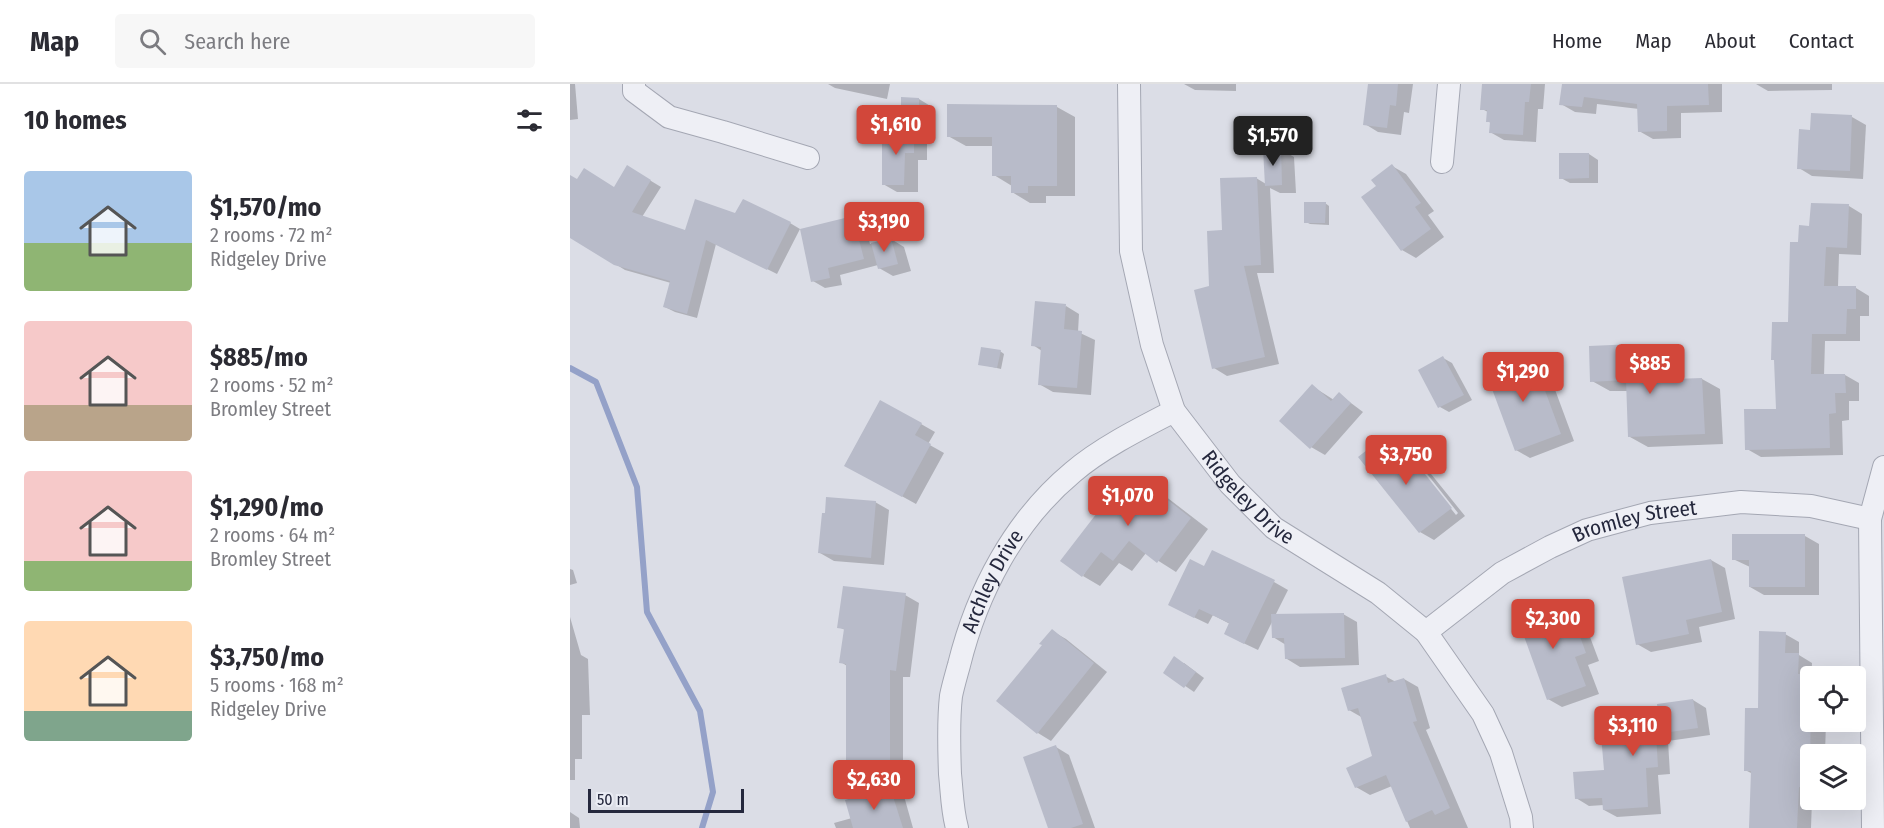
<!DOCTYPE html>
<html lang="en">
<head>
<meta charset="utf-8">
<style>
	body { margin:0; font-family:"Fira Sans Condensed",sans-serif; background:#f7f7f7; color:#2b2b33; height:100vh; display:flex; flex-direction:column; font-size:22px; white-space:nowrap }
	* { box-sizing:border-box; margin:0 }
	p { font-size:20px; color:#7c7c81 }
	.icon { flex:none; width:33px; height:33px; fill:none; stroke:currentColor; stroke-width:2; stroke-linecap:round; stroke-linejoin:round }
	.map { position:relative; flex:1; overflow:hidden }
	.details { display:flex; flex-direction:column; background:#fff; width:570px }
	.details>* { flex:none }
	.tools { position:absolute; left:1230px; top:582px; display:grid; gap:12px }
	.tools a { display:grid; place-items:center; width:66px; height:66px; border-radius:6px; background:#fff; box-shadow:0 6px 24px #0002; font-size:30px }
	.scale { position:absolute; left:18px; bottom:15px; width:156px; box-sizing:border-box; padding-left:6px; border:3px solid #25283d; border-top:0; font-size:16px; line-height:21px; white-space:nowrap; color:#25283d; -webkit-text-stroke:4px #eaecf4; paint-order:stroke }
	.price { position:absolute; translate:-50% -51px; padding:0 14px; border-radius:6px; background:#d2473a; color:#fff; font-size:20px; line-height:39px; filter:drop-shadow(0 2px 3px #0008) }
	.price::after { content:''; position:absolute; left:50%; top:36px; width:18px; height:14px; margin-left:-9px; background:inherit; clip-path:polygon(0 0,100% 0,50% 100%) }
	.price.on { background:#222; color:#fff }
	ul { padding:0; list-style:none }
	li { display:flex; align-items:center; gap:18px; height:150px; padding:0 24px }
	li span { display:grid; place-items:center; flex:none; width:168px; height:120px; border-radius:6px; color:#555 }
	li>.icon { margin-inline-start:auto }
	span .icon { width:72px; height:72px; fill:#fffc; stroke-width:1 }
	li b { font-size:26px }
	h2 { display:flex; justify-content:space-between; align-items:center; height:72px; padding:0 24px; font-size:26px }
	header { display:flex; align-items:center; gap:36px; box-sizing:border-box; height:84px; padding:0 30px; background:#fff; border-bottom:2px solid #e1e1e2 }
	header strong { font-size:28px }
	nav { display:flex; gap:33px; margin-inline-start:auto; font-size:21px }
	.search { width:420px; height:54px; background:#f7f7f7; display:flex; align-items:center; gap:15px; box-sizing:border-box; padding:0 21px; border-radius:6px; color:#7c7c81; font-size:22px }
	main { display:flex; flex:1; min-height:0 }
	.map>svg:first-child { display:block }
</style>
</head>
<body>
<header>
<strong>Map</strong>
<div class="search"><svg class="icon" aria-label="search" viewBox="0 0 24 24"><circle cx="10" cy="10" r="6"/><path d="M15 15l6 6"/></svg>Search here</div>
<nav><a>Home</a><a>Map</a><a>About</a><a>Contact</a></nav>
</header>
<main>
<section class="details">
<h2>10 homes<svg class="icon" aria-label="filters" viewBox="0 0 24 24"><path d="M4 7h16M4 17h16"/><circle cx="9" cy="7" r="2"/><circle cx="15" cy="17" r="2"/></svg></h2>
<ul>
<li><span style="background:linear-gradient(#a9c7e8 60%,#8fb573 0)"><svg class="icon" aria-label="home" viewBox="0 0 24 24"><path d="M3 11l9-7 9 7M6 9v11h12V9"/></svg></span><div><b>$1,570/mo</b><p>2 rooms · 72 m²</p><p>Ridgeley Drive</p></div></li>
<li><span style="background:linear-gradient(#f6c9c9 70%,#b9a48a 0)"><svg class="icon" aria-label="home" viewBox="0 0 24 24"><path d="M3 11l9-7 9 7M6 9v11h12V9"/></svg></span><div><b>$885/mo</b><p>2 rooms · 52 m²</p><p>Bromley Street</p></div></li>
<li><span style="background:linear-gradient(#f6c9c9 75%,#8fb573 0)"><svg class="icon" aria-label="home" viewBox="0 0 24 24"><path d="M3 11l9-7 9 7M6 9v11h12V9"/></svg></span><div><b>$1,290/mo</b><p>2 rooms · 64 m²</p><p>Bromley Street</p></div></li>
<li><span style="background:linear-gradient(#ffd9b3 75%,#7fa58c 0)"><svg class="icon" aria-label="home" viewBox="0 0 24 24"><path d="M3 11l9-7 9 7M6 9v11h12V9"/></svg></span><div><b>$3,750/mo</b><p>5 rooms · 168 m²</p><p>Ridgeley Drive</p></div></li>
</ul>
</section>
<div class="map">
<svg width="1314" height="744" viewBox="0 0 1314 744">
	<rect width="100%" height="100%" fill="#dbdde6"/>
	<g fill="#0003" fill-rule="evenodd">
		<polygon points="0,0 5,0 8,35 0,36"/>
		<polygon points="258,0 320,0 317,15 265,4"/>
		<polygon points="614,0 666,0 666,7 625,6"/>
		<polygon points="799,0 843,0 839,29 834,28 831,51 808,48 795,40"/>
		<polygon points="914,0 975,0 973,25 968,25 966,58 934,56 920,48 921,39 917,37 918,28 912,25"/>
		<polygon points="993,0 1152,0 1152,28 1111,29 1111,54 1083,55 1069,47 1069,25 1027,20 1026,30 1005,28 991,20"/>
		<polygon points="1186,0 1262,0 1262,6 1198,7"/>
		<polygon points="349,15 362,23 362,42 346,42 332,34"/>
		<polygon points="487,23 505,33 505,112 476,112 476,119 460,119 442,108 442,102 424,91 424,62 396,62 378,52"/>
		<polygon points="1282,33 1296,41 1293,95 1242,92 1229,84 1242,48"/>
		<polygon points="344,49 357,57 357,76 348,76 348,108 327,108 313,100"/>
		<polygon points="710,65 724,73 726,109 710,109 700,104 704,189 687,189 709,280 657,292 644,284 640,204 653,148 686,94 696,100"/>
		<polygon points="1019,70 1028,76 1028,99 1000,99 991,94"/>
		<polygon points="822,82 836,90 864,127 858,131 874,153 846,174 832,166 808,103"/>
		<polygon points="58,83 91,103 72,133 116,147 166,131 220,139 230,145 207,190 146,160 127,234 105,228 95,223 101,199 55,186 2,153 0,94 45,105"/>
		<polygon points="755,119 759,122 759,141 740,140 736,138"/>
		<polygon points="1279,122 1292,130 1291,171 1269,170 1268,203 1286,204 1299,212 1299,232 1290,232 1290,257 1255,257 1254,292 1275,291 1289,299 1289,317 1279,317 1279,336 1272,337 1273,371 1191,373 1177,365 1207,326 1230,160 1241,143"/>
		<polygon points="283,133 295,141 300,160 321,155 334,163 341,187 323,192 309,184 308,181 270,191 272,201 255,204 243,197"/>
		<polygon points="496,222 509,230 508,248 525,256 521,311 483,308 469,300 472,267 463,261"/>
		<polygon points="1064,261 1082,272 1083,289 1091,294 1091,297 1132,295 1150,305 1153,360 1078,363 1060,353 1058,307 1040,307 1022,297"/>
		<polygon points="430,267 434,270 431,285 410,280"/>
		<polygon points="873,274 882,279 902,316 879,328 870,323"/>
		<polygon points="946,275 953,280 963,276 977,284 1004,357 960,374 946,366"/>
		<polygon points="742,302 764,316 769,310 793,328 755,371 741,363"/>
		<polygon points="351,340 365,348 358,360 374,369 346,420 290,389"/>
		<path d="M811,357L825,365L838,381L844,377L857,385L895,432L864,456L850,448L790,373ZM850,386H854L888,429L886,431Z"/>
		<polygon points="568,395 586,405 638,445 606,488 576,469 562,487 549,479 530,502 513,492 557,410"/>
		<polygon points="305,418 319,426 314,481 264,477 250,469"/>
		<polygon points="1163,452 1235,452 1249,460 1249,511 1194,511 1180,503 1180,483 1163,475"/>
		<polygon points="1141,476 1155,484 1165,535 1129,543 1132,558 1081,568 1067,560"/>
		<polygon points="635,484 704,498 718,506 705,532 773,530 787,538 789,581 730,583 717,575 716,561 703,553 703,536 688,566 669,557 660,540 643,531 638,540 613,528"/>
		<polygon points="0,485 3,486 7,499 0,501"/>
		<polygon points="335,511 349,519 340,593 333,593 333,694 291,694 277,686 277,582 271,578 275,546 269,543"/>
		<polygon points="980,519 994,527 998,539 1003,537 1017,545 1029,577 1018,581 1029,610 992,623 978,615"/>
		<polygon points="0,533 11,571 18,575 20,631 12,631 12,675 5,675 5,696 0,696"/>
		<polygon points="482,547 496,555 537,588 481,657 468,649"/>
		<polygon points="1215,550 1229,558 1229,571 1242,579 1240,638 1256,638 1255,670 1240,670 1240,716 1242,716 1241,744 1180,744 1183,690 1175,686 1190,626"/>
		<polygon points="614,579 634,594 624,608 595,588"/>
		<polygon points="815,592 826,598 834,595 848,603 860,644 856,646 898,744 840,744 822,702 800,711 786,703 804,673 793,634 779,626"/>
		<polygon points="1123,616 1136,624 1140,651 1098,657 1100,690 1088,691 1091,730 1047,733 1034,726 1034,721 1019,722 1006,714 1035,687 1058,651 1089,629"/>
		<polygon points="486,663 499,671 525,744 479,744"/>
		<polygon points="320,704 334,712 343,744 266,744 264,739 282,734"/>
		<polygon points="0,728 9,734 10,744 0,744"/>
	</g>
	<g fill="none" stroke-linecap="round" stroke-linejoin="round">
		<polyline stroke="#94a1c8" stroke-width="6" points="0,284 26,298 67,403 77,528 130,627 143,708 132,744"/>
	</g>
	<g fill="#b8bbc9">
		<polygon points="798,0 828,0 826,22 820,21 817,44 793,41"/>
		<polygon points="912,0 961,0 959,18 955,18 953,51 919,49 920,38 916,38 917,26 910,26"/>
		<polygon points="992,0 1138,0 1139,21 1097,22 1097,47 1068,48 1067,20 1014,13 1012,23 989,21"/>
		<polygon points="331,13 349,14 349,35 331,35"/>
		<polygon points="377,20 487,21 487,102 458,102 458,109 441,109 441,92 422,92 422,53 377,53"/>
		<polygon points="1241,29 1282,31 1280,87 1227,85 1229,45 1240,46"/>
		<polygon points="312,47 344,48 344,69 335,69 334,101 312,101"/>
		<polygon points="693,64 711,64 712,101 695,102"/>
		<polygon points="989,69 1019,69 1019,94 989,95"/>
		<polygon points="822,80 851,119 845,123 861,145 831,167 791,113 806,102 801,96"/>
		<polygon points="57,81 81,96 62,128 115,146 125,115 165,129 173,115 221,138 197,186 136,156 117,230 93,223 100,197 44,181 0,154 0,91 7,95 14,84 44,103"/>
		<polygon points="687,93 691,181 674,182 695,273 642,285 624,206 639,202 637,147 652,146 650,94"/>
		<polygon points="734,118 756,118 755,139 734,139"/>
		<polygon points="1241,119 1279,120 1277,164 1256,163 1254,202 1286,202 1286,225 1277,225 1276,250 1242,250 1241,290 1275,290 1276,309 1265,309 1266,329 1259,330 1260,364 1175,366 1174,325 1206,325 1204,276 1201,276 1202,238 1218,238 1220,158 1228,158 1229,141 1239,142"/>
		<polygon points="283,132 294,175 258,184 260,194 241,198 230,145"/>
		<polygon points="321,154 328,180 308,185 301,159"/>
		<polygon points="465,217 496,220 494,245 512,247 507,304 468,301 471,263 461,262"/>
		<polygon points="1065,260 1065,282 1074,282 1074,296 1132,294 1135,350 1058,353 1056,296 1020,298 1019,262"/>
		<polygon points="411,263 431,266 427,284 408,281"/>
		<polygon points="873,272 894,311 868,324 848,286"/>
		<polygon points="946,274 949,280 963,274 991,350 945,367 915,286"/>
		<polygon points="742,300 761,317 769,308 781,319 740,365 709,337"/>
		<polygon points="310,316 352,339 345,351 361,360 332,413 274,382"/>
		<polygon points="811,355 833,383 843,375 882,424 849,449 788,373"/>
		<polygon points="568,393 621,434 587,479 559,457 543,477 531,468 512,493 490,477 547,403 556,409"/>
		<polygon points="256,413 306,417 301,474 248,469 252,429 255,429"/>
		<polygon points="1162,450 1235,450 1235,503 1179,503 1179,476 1162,476"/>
		<polygon points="642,466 705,496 674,560 654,550 659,539 629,525 624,534 598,521 620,475 634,482"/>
		<polygon points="1141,475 1152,528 1116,536 1119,550 1066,561 1052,493"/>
		<polygon points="273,502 336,509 326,587 320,586 320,687 276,687 276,580 269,579 274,545 267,544"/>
		<polygon points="980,518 989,541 1004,536 1016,569 1005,573 1016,602 977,616 946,530"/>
		<polygon points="774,529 775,574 715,575 714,554 702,554 701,530"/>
		<polygon points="482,545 524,579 467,650 426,617 472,561 469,560"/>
		<polygon points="1189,547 1216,548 1215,569 1229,569 1228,590 1241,590 1240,704 1229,703 1227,744 1179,744 1181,687 1174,687 1175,624 1188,624"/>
		<polygon points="604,572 626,588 614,604 593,589"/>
		<polygon points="816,590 818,599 834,594 847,637 843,638 880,724 865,731 862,726 836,738 816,691 785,704 776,684 802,672 788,624 778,627 771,604"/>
		<polygon points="1123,615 1128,644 1086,650 1088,683 1076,684 1078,723 1033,726 1032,714 1005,715 1003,688 1034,686 1031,651 1056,649 1055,630 1088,628 1087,620"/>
		<polygon points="486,661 513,740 501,744 478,744 453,673"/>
		<polygon points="320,703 333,744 283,744 275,716"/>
	</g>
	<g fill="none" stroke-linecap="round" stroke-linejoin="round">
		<g stroke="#a4a7b3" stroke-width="24">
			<g id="minor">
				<polyline points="64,0 64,7 99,33 153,48 238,74"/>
				<path id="s1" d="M559,0L561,167L582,261L604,327L660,400L704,444L808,509L856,548L913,630L931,669L951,733L952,744"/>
				<polyline points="872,78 879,0"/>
				<path id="s2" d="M856,548L932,489L980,463L1017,446L1080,429L1171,418L1241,422L1300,435"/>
				<path id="s3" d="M387,744C382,726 382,708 380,690C379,664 378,638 381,612C383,602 386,592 389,581C407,508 444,437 503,388C531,364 571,344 604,327"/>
				<polyline points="1303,744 1300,435 1314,383"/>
			</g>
		</g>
		<use href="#minor" stroke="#eeeff5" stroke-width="22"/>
	</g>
	<g text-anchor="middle" stroke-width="5" stroke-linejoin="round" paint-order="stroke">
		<g font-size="21" fill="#25283d" stroke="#eaecf4">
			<text dy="7" stroke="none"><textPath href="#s1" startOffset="447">Ridgeley Drive</textPath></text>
			<text dy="7" stroke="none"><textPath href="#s2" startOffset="240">Bromley Street</textPath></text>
			<text dy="7" stroke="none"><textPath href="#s3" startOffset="255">Archley Drive</textPath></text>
		</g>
	</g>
</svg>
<div class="tools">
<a><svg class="icon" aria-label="locate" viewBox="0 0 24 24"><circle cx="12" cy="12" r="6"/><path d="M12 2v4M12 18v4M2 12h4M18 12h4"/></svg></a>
<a><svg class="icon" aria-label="layers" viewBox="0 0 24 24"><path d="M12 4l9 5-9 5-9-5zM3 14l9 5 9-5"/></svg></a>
</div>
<div class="scale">50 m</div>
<b class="price" style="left:326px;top:72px">$1,610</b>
<b class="price on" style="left:703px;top:83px">$1,570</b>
<b class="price" style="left:314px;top:169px">$3,190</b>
<b class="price" style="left:1080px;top:311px">$885</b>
<b class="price" style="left:953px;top:319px">$1,290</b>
<b class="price" style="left:836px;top:402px">$3,750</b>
<b class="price" style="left:558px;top:443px">$1,070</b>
<b class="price" style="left:983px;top:566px">$2,300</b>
<b class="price" style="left:1063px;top:673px">$3,110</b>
<b class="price" style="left:304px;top:727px">$2,630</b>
</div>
</main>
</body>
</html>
